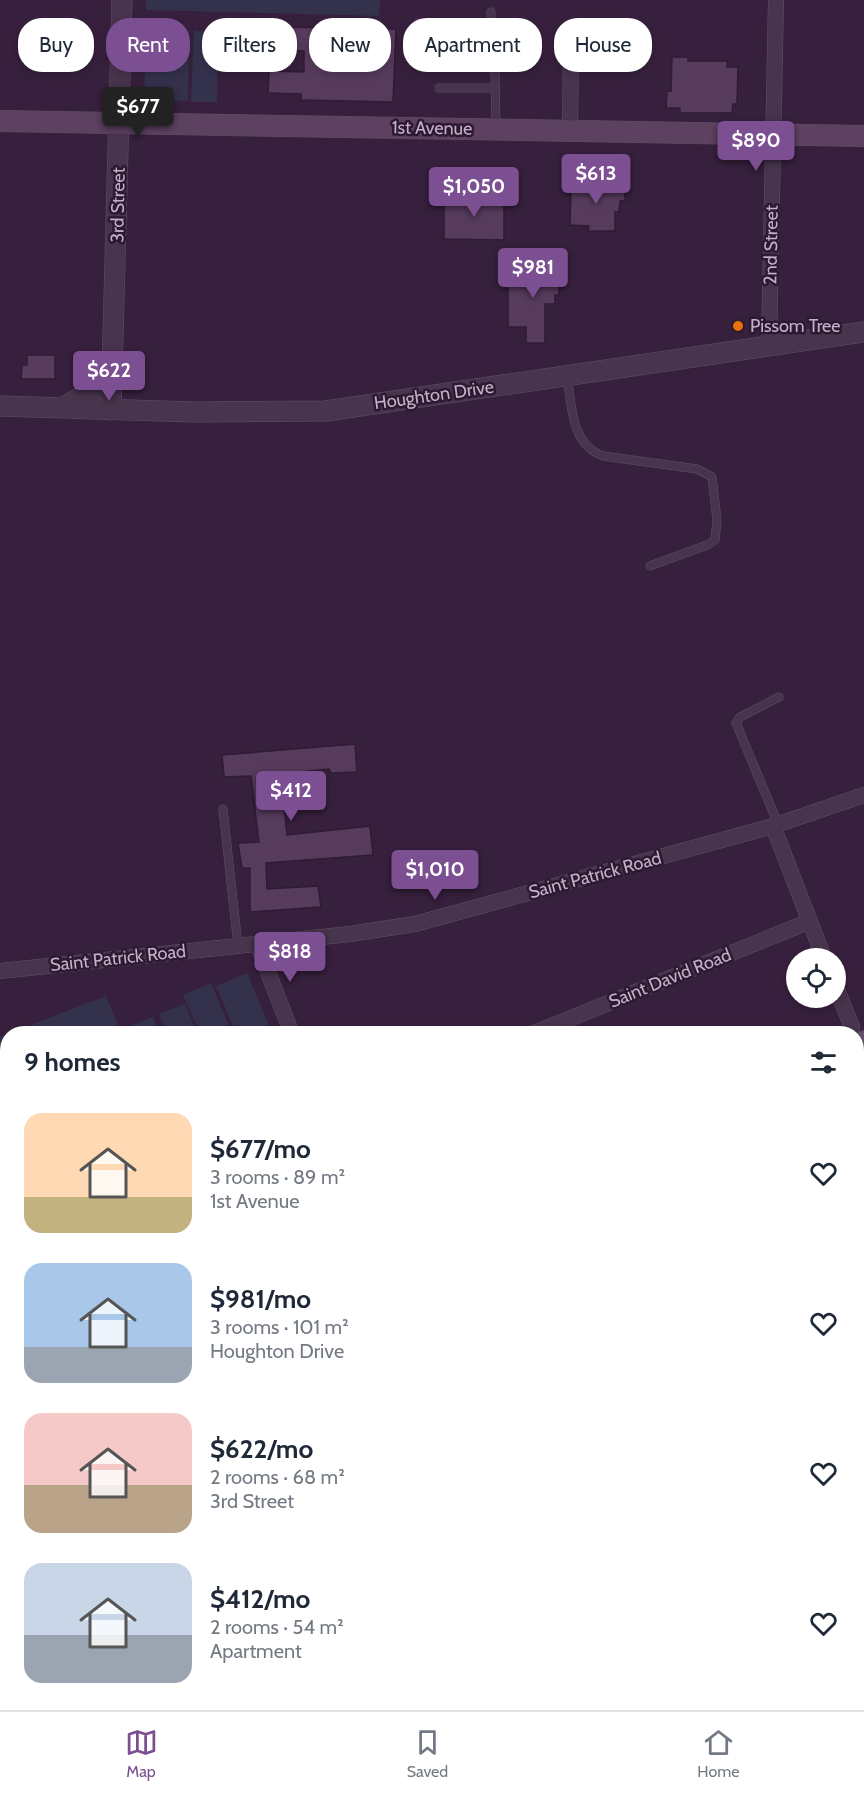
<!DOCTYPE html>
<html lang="en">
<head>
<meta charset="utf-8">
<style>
	body { margin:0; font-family:Cabin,sans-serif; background:#f6f6f7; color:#1f2937; height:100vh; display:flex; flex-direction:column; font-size:22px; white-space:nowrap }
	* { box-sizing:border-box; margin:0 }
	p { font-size:20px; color:#747a83 }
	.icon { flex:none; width:33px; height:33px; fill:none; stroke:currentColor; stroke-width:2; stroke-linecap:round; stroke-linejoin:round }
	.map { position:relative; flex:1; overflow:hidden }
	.panel { position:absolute; left:0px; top:1026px; width:864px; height:684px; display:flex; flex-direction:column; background:#fff; border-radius:24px 24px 0 0; box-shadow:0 3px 9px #0003 }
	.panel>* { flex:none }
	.banner { position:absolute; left:18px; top:18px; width:828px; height:54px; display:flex; gap:12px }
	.controls { position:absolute; left:786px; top:948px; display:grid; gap:12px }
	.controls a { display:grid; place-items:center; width:60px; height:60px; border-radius:50%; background:#fff; box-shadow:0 3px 9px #0003; font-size:30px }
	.price { position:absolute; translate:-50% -51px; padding:0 14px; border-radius:6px; background:#7b4f91; color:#fff; font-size:20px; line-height:39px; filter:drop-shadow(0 2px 3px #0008) }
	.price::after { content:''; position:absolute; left:50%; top:36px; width:18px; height:14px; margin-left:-9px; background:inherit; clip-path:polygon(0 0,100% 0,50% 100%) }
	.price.current { background:#222; color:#fff }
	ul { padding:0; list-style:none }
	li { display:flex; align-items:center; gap:18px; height:150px; padding:0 24px }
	li span { display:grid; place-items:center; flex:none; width:168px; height:120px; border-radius:18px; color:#555 }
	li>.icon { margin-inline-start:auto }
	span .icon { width:72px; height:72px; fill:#fffc; stroke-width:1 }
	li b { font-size:26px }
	h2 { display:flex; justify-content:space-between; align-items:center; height:72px; padding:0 24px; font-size:26px }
	.chip { padding:0 21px; border-radius:24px; background:#fff; box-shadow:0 3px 9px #0003; font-size:21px; line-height:54px }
	.chip.current { background:#7b4f91; color:#fff }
	.tab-bar { display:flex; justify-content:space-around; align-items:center; height:84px; border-top:2px solid #e0e1e3; background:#fff; font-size:16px; color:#747a83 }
	.tab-bar a { display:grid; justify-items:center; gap:3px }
	.tab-bar .current { color:#7b4f91 }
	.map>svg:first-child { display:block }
</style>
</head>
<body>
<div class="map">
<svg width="864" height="1710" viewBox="0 0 864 1710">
	<rect width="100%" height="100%" fill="#37203d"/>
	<g fill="#34314d">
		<polygon points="146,0 380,0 379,16 146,10"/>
		<polygon points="146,31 189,31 188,101 144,100"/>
		<polygon points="194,31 218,31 217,102 191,102"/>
		<polygon points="247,973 270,1028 258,1033 236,1033 216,986"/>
		<polygon points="211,983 232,1033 200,1033 183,995"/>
		<polygon points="106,996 121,1033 10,1033"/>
		<polygon points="185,1004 197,1033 167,1033 159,1014"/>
		<polygon points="153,1017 159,1033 132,1033 130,1026"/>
		<polygon points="7,1034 8,1237 0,1240 0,1037"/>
		<polygon points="0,1476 7,1495 7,1553 0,1556"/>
	</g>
	<polygon fill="#4f2758" points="415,18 463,20 463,47 414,45"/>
	<g fill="#573b5d" stroke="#2f1b33" stroke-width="1.5">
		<polygon points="219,26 396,29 393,102 301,100 301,94 268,93 269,71 304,72 304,51 262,50 262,70 239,70 239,49 219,49"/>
		<polygon points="672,57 688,57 688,61 727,61 727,67 738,67 737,104 733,104 732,113 680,113 680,108 666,108 667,91 671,91"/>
		<polygon points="591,172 604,173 603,186 625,186 625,201 620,201 619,212 615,212 615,231 588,231 589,226 570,225 571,186 591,187"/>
		<polygon points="444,197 504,197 504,240 444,239"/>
		<polygon points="518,266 564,266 564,283 559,283 559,295 555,295 555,304 545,304 545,343 526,343 526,327 508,327 508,280 518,280"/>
		<polygon points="27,355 55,355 55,379 21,379 22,365 27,365"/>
		<polygon points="355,744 357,772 331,773 329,769 281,774 287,835 370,826 373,855 266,863 267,889 318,886 321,907 250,912 250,868 242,868 238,843 259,842 251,776 224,777 222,755"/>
	</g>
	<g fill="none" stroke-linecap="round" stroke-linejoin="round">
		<g stroke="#634f67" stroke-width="9">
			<g id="service">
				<polyline points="472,66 473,39 491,35 491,12"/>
				<polyline points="438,67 492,67 495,73 496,128"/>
				<polyline points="439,88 496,88"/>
				<path d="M567,375C572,405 570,444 603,456L697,469L712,477L717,520L715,540L707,545L650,566"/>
				<polyline points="223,809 238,946"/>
				<polyline points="778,824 736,723 740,717 779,697"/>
				<polyline points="135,1702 136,1710"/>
				<polyline points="169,1702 169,1710"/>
			</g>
		</g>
		<g stroke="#634f67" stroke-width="16">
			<g id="minor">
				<polyline points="570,130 571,45"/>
				<polyline points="769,346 776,0"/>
				<polyline points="773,826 824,958"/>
				<polyline points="257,944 292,1034"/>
				<polyline points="0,971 350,934 415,924 773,826 864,795"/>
				<polyline points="836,987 852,1027"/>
				<polyline points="532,1034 808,922"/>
				<polyline points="856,1229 864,1226"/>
				<polyline points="856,1392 864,1389"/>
				<polyline points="0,1405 8,1425"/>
				<polyline points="856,1405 864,1405"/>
				<polyline points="856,1561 864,1561"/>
				<polyline points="0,1570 8,1567"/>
				<polyline points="242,1702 242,1710"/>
				<polyline points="426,1710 427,1702"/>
			</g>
		</g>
		<g stroke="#634f67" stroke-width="21">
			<g id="tertiary">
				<polyline points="0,406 194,412 326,411 864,332"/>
				<polyline points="65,406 96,388 111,362"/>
				<polyline points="111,410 122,0"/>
			</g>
		</g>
		<g stroke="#634f67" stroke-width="22">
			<polyline id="secondary" points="0,121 864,136"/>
		</g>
		<g stroke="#523d56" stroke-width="26">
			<g id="primary">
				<polyline points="856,1049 864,1043"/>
				<polyline points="856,1070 864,1064"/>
				<polyline points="58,1710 75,1702"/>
				<polyline points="106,1710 123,1702"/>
			</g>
		</g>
		<use href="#service" stroke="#48344d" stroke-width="8"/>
		<use href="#minor" stroke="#48344d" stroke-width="15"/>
		<use href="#tertiary" stroke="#48344d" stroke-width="20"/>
		<use href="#secondary" stroke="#5c4160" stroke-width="21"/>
		<use href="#primary" stroke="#68516d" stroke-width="24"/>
	</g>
	<circle fill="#e8710a" stroke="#2d1931" stroke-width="2" cx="738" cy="326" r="6"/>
	<g text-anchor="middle" stroke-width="5" stroke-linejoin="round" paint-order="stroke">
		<g font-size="18" fill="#c5afc9" stroke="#2d1931">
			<text transform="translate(432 128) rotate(1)" y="6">1st Avenue</text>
			<text transform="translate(118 205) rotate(-89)" y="6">3rd Street</text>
			<text transform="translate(771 245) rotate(-89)" y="6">2nd Street</text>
			<text transform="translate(434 395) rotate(-8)" y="6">Houghton Drive</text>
			<text transform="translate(595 875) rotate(-15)" y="6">Saint Patrick Road</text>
			<text transform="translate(118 958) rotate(-6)" y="6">Saint Patrick Road</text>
			<text transform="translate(670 978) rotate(-22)" y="6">Saint David Road</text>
		</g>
		<g font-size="18" fill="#c5afc9" stroke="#2d1931" text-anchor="start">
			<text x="750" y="332">Pissom Tree</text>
		</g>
	</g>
</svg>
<div class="controls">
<a><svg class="icon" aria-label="locate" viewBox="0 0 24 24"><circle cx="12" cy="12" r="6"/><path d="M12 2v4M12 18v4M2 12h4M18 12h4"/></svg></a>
</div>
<b class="price current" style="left:138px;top:138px">$677</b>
<b class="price" style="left:756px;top:172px">$890</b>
<b class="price" style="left:596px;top:205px">$613</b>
<b class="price" style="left:474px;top:218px">$1,050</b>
<b class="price" style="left:533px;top:299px">$981</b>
<b class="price" style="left:109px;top:402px">$622</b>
<b class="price" style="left:291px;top:822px">$412</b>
<b class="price" style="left:435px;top:901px">$1,010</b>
<b class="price" style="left:290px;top:983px">$818</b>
<div class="banner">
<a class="chip">Buy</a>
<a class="chip current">Rent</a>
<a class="chip">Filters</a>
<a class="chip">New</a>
<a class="chip">Apartment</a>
<a class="chip">House</a>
</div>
<section class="panel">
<h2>9 homes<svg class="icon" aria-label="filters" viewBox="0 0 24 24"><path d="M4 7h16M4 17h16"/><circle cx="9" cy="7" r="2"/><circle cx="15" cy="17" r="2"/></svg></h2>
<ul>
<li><span style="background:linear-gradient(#ffd9b3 70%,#c2b280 0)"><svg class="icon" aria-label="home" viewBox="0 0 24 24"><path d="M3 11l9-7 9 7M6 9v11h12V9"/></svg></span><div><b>$677/mo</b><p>3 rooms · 89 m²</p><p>1st Avenue</p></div><svg class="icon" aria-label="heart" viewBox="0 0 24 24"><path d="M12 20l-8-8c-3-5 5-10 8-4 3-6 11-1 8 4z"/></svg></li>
<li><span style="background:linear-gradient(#a9c7e8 70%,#9aa5b1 0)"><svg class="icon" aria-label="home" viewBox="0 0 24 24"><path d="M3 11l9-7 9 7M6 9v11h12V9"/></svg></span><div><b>$981/mo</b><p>3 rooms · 101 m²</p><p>Houghton Drive</p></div><svg class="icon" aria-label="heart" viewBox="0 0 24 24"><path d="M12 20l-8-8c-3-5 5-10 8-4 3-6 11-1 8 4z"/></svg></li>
<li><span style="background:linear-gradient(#f6c9c9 60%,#b9a48a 0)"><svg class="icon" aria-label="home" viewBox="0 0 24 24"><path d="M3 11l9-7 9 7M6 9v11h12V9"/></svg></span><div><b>$622/mo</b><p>2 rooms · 68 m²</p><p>3rd Street</p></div><svg class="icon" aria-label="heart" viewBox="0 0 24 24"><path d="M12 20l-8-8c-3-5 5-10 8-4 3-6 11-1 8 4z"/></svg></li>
<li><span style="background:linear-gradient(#c9d6e8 60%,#9aa5b1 0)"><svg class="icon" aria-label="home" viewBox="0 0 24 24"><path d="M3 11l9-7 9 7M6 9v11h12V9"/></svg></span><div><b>$412/mo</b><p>2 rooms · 54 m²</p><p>Apartment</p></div><svg class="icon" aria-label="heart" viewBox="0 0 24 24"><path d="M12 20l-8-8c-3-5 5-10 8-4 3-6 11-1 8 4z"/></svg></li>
</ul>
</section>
</div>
<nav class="tab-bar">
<a class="current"><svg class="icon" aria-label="map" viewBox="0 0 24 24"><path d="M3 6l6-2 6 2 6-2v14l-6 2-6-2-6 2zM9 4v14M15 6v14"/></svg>Map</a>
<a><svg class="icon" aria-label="saved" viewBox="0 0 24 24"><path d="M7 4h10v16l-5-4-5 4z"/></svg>Saved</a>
<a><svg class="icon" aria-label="home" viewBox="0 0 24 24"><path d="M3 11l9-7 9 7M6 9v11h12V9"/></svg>Home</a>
</nav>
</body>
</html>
